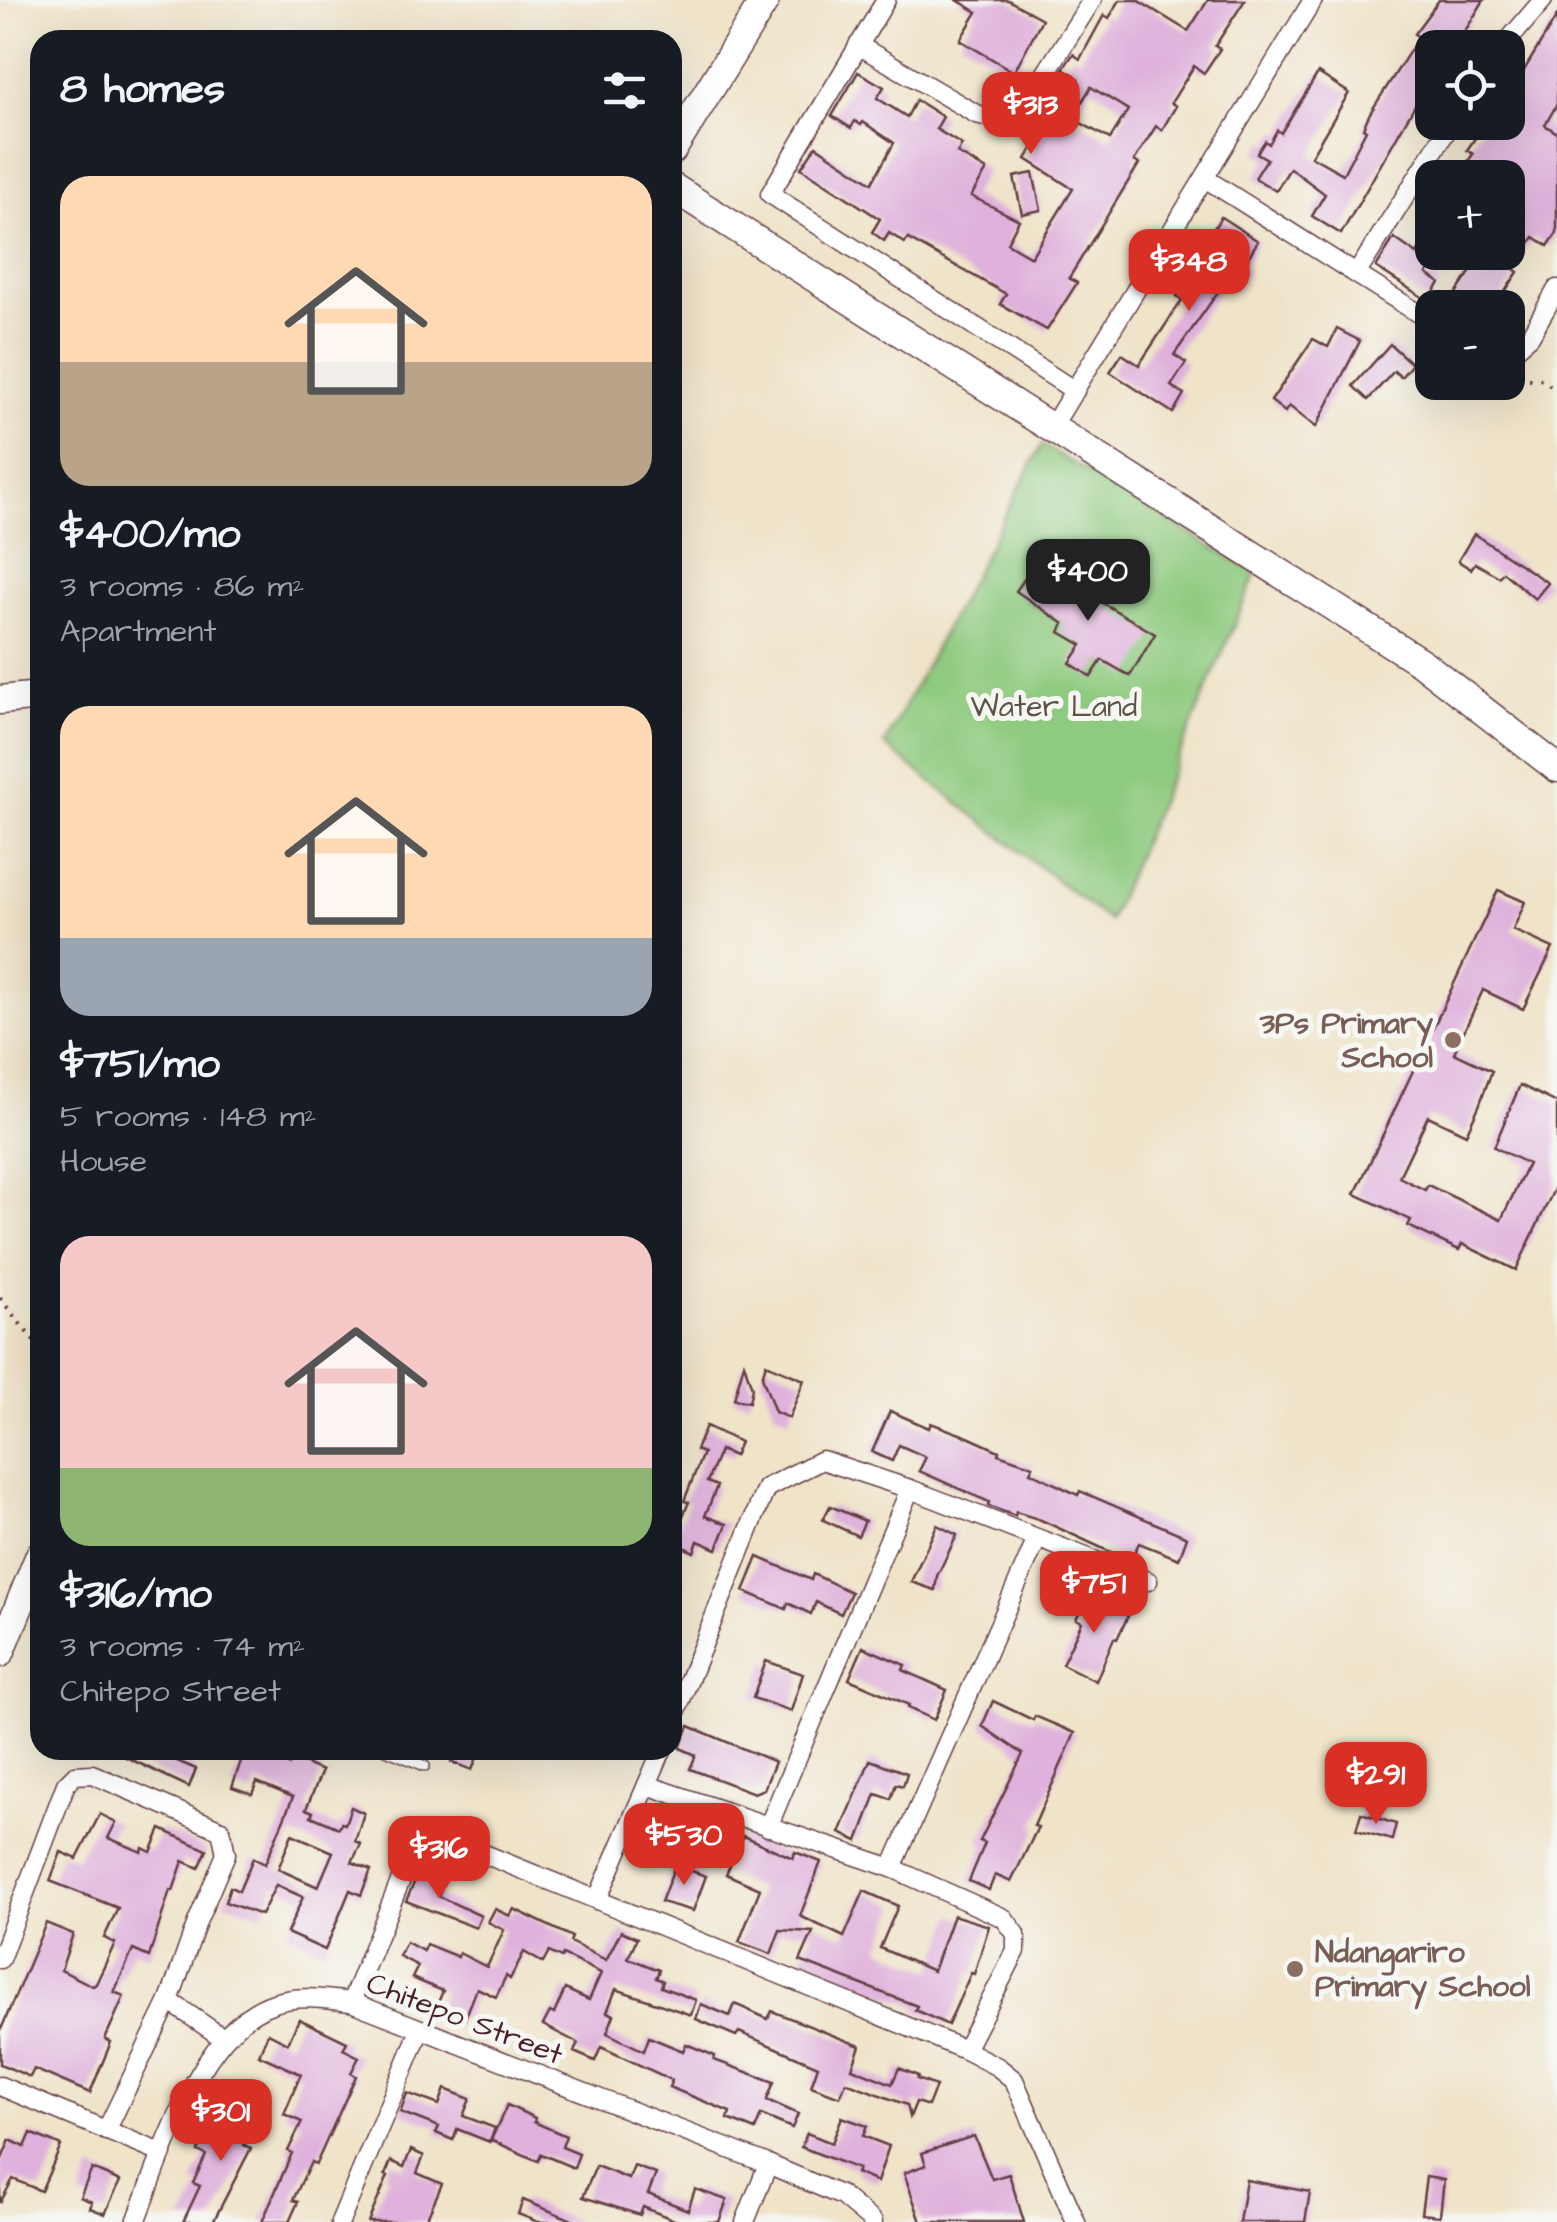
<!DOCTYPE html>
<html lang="en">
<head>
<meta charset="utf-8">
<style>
	body { margin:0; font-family:"Architects Daughter",sans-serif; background:#242831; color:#f1f3f6; height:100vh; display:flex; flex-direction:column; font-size:38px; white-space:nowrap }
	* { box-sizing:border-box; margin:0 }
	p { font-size:32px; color:#9ea1a6 }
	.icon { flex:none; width:55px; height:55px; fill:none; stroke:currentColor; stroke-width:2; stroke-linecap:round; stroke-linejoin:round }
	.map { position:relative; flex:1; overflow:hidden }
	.drawer { position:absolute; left:30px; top:30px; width:652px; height:1730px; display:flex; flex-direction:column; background:#171b24; border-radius:30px; box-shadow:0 10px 40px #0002 }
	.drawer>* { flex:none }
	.tools { position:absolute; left:1415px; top:30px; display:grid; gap:20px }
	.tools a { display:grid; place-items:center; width:110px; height:110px; border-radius:20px; background:#171b24; box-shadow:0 10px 40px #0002; font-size:50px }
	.price { position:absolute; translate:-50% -85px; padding:0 22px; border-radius:20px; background:#d93025; color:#fff; font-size:32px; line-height:65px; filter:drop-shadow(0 2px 5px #0008) }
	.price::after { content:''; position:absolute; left:50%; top:60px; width:30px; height:22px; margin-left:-15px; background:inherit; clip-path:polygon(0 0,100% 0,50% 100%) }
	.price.current { background:#222; color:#fff }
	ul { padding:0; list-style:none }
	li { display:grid; align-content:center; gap:20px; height:530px; padding:0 30px }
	li span { display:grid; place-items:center; height:310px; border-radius:30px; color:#555 }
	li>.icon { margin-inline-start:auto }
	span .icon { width:180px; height:180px; fill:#fffc; stroke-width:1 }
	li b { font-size:42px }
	h2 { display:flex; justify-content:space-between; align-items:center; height:120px; padding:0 30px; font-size:42px }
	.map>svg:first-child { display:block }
</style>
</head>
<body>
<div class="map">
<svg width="1557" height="2222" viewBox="0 0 1557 2222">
	<rect width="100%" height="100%" fill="#f6f6f2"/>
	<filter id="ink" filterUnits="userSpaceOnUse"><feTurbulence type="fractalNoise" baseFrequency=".01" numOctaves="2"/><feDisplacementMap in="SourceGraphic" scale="20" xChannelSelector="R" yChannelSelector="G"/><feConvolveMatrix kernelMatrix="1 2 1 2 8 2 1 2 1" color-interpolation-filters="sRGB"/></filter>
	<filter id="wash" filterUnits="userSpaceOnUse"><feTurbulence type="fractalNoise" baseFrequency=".0048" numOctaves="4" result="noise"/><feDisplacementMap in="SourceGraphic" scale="40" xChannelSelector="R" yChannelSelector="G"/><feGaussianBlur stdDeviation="2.25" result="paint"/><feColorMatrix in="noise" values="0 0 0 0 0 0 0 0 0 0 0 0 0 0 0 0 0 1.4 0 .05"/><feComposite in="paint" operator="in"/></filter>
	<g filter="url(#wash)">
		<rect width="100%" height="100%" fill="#efe3c8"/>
		<polygon fill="#8eca7f" stroke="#6c7455" stroke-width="2.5" points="1042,445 1256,573 1109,921 884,745"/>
		<g id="blocks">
			<g fill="#dfb1dc" fill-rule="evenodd">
				<polygon points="957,0 1008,0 1042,19 1014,72 960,40 977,12"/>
				<path d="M1120,0H1137L1188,31L1208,0H1245L1215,46L1220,49L1204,73L1194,66L1171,103L1176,106L1162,130L1156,126L1134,161L1139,164L1069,278L1077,283L1047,330L1000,304L1006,294L908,239L905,243L889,233L884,241L872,232L880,219L801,168L816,146L872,183L894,143L863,122L861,125L855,121L851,128L832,116L858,72L884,87L877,98L907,117L916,100L943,117L936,129L962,145L957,153L987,170L971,196L1019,220L1007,243L1031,257L1073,189L1026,159L1042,133L1038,130L1052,105L1059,110L1078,79L1063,69L1073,54L1080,59L1104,15L1109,18ZM1091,87L1128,110L1110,139L1072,118Z"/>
				<polygon points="1439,0 1484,0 1462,36 1479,48 1432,48 1432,97 1423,91 1341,234 1312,216 1325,194 1290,168 1276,191 1255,178 1267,159 1257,153 1265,141 1269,144 1277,130 1281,133 1318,73 1349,93 1311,156 1343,174 1366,130 1363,128 1370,113 1419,37 1414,34"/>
				<polygon points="1557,16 1557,104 1545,125 1557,133 1557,233 1548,246 1534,237 1513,268 1518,272 1494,308 1446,308 1482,255 1495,264 1503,252 1508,252 1508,246 1521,227 1508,218 1508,206 1519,189 1508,178 1496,172 1492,178 1457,178 1473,154 1467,150 1486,122 1508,122 1508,69 1520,77"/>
				<polygon points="1033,173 1041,210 1022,214 1014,177"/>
				<polygon points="1221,217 1258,241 1243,266 1248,269 1237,289 1225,282 1174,355 1186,363 1171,386 1184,394 1173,413 1110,372 1122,354 1139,365 1182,300 1177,296 1198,267 1192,264"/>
				<polygon points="1432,230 1432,252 1441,252 1427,274 1440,283 1428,301 1376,267 1394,238 1417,254"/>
				<polygon points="1337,329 1360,341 1316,427 1289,406 1285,412 1271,401 1313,339 1328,347"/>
				<polygon points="1390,344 1412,364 1401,377 1394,371 1368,400 1353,386"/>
				<polygon points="1474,534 1548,583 1535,599 1503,572 1499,577 1475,563 1471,569 1458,561"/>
				<polygon points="1036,563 1082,595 1084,592 1155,634 1130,676 1102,660 1091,677 1070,663 1082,645 1060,632 1064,624 1016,591"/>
				<polygon points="1498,890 1525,902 1513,930 1553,948 1523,1009 1483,990 1454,1053 1492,1071 1479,1106 1466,1134 1428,1116 1399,1177 1425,1190 1428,1185 1501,1220 1528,1164 1494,1147 1520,1085 1557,1103 1557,1183 1516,1270 1462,1244 1459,1250 1408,1226 1411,1220 1355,1194"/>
				<polygon points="744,1363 752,1388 749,1402 734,1399"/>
				<polygon points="766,1364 804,1380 789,1418 775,1412 762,1377"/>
				<polygon points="890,1411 929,1428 931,1423 968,1437 999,1451 998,1454 1033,1466 1030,1472 1078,1495 1080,1491 1187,1537 1179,1559 1139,1543 1130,1561 1041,1520 1016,1512 1015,1516 988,1506 989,1502 919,1471 926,1457 899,1445 892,1461 872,1452"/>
				<polygon points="706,1426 740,1442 734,1456 720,1450 707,1482 717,1486 705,1516 727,1524 717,1549 698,1541 694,1552 672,1542 689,1502 684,1501 703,1453 696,1450"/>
				<polygon points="830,1506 865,1521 858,1536 823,1520"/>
				<polygon points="937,1525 957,1535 937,1576 935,1590 911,1582"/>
				<polygon points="758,1557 811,1580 813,1574 851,1592 841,1614 816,1602 811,1614 788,1603 786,1609 744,1591"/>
				<polygon points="1090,1592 1112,1602 1110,1607 1128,1616 1117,1639 1114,1638 1096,1681 1062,1664 1082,1622 1076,1619"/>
				<polygon points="863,1647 905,1665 903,1670 947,1690 934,1720 908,1708 909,1705 849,1679"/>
				<polygon points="766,1661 803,1674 791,1711 753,1698"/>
				<polygon points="993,1701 1033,1720 1035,1716 1075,1733 1034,1826 1038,1827 1011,1882 995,1875 989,1890 969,1881 985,1843 980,1841 1023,1754 982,1726"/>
				<polygon points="689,1726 775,1762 764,1789 754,1793 690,1769 696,1755 680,1748"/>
				<polygon points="111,1750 165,1750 163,1755 196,1769 189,1787"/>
				<path d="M245,1750L289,1765L292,1758L322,1771L306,1809L313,1812L311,1816L339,1828L341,1823L345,1824L351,1807L364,1813L355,1841L361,1844L352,1862L371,1870L361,1895L350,1890L325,1950L287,1933L303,1897L276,1885L261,1915L225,1902L230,1887L239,1891L253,1858L265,1864L293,1797L257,1782L252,1794L232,1787ZM292,1834L333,1852L318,1887L278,1869Z"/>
				<polygon points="456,1750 480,1750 472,1770 451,1762"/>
				<polygon points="870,1760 907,1773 903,1786 896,1784 891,1799 876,1794 858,1841 840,1833"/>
				<polygon points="656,1805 680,1815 671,1838 676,1842 671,1855 636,1841"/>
				<polygon points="1361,1813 1396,1824 1392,1840 1356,1830"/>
				<polygon points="100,1814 116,1822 108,1838 142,1852 143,1848 151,1852 161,1829 207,1850 199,1868 183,1861 173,1891 170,1890 149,1957 133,1950 114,1992 124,1996 105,2039 111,2042 90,2093 34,2069 30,2077 0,2064 0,2032 46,1923 73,1934 61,1970 93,1986 96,1984 115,1943 104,1938 118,1908 50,1881 61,1852 77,1859"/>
				<polygon points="743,1836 793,1858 795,1852 821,1862 800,1916 844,1937 864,1891 898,1906 880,1948 933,1971 953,1915 989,1926 974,1974 971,1973 948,2025 915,2010 917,2006 800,1961 813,1932 780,1930 771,1954 739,1942 760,1889 726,1874"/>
				<polygon points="675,1865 706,1876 693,1911 661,1902"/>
				<polygon points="419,1872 444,1882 438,1896 481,1916 476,1928 406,1901"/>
				<polygon points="495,1909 510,1916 514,1909 572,1937 570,1942 606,1960 621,1931 637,1938 628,1958 659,1970 656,1978 663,1981 661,1987 696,2000 691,2015 616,1989 607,2012 614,2015 607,2033 644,2051 649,2037 683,2051 686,2044 715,2056 714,2060 774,2082 767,2100 798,2114 792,2128 761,2115 755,2130 728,2119 730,2112 669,2087 672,2080 601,2047 595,2061 574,2052 578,2043 543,2025 550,2012 554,2014 565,1989 589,2000 601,1973 563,1955 561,1958 549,1952 543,1963 524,1952 510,1979 506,1976 496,1997 477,1988 465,2019 436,2007 443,1991 412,1978 418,1966 399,1956 406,1942 423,1951 426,1944 458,1957 459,1953 487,1967 504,1930 488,1922"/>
				<polygon points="701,2004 730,2016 735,2004 768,2019 772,2011 860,2046 852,2068 892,2084 899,2068 918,2076 917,2079 936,2086 928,2106 916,2102 910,2117 907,2105 846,2082 840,2097 811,2086 818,2066 739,2032 736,2036 696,2019"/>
				<polygon points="299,2019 347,2042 343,2049 359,2057 351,2073 356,2076 316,2164 311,2162 293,2200 298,2202 289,2222 262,2222 292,2153 288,2151 302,2122 284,2114 301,2074 259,2055 268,2033 288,2043"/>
				<polygon points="445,2089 470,2099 463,2116 495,2128 490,2142 457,2129 453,2140 436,2133 439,2127 400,2112 407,2093 439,2105"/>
				<polygon points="236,2102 259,2113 244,2145 251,2148 213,2222 183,2222 200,2186 193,2183 206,2155 198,2151 208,2128 222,2134"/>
				<polygon points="507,2105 535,2118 534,2122 566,2136 562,2147 579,2154 574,2168 541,2154 538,2161 491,2140"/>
				<polygon points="842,2117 867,2126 863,2136 889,2146 877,2182 856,2173 858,2169 801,2147 807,2133 832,2143"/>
				<polygon points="31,2133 61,2146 41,2191 13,2179 0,2203 0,2163 10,2140 25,2147"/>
				<polygon points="974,2136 992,2179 1009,2174 1024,2222 921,2222 904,2173 926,2165 922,2153"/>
				<polygon points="411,2150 424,2156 417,2173 442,2184 425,2222 368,2222 388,2176 385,2175 391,2161 404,2167"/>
				<polygon points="596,2166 629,2179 634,2166 656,2174 648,2194 688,2210 695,2189 727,2200 719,2222 679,2222 643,2207 640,2215 583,2197"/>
				<polygon points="92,2169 120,2181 105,2214 90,2208 92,2202 80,2197"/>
				<polygon points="1426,2177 1444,2180 1440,2216 1421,2214"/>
				<polygon points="1246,2180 1310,2192 1305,2222 1239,2222"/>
				<polygon points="523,2200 575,2221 574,2222 538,2222 518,2214"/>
			</g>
		</g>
	</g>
	<g filter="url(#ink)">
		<use href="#blocks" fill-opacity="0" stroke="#633c43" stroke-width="2.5"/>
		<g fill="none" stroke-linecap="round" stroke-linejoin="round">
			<g stroke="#633c43" stroke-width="12">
				<polyline id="lane" points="386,1750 425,1766"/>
			</g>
			<g stroke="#633c43" stroke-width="21">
				<g id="street">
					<polyline points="886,0 770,194 1075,391"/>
					<polyline points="858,45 976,114 1002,120 1025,106 1092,0"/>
					<polyline points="1502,48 1543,0"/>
					<polyline points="1206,179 1432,322"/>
					<polyline points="1357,273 1452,122"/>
					<polyline points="1508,355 1530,336 1557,289"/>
					<polyline points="1052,427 1313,0"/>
					<polyline points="672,1722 766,1488 822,1460 910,1489 1148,1581"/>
					<polyline points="647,1785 892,1868 1004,1918 1016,1934 1016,1951 965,2050"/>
					<polyline points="768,1827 910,1489"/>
					<polyline points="892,1868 1037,1539"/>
					<polyline points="597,1900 662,1750"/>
					<polyline points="0,1959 66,1784 75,1775 92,1774 221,1830 226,1854 197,1922 169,2001 223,2038"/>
					<polyline points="351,2002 413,1850 428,1839 450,1840 965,2050 998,2067 1014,2080 1076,2222"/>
					<polyline points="0,2086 163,2154"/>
					<polyline points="106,2131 169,2001"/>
					<path d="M136,2222C162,2156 200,2027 274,2003C299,1995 325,1999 351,2002L768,2164L842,2196L873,2222"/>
					<polyline points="340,2222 420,2030"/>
					<polyline points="745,2222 768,2164"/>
				</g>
			</g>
			<g stroke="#633c43" stroke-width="31">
				<g id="secondary">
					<polyline points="672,150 765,0"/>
					<polyline points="672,187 1422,663 1557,768"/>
					<polyline points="0,700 40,696"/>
					<polyline points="0,1653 40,1555"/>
				</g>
			</g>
			<g stroke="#633c43" stroke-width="4" stroke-dasharray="2.5 8" stroke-linecap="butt">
				<polyline points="1508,379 1540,379 1557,390"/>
				<polyline points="0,1298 40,1349"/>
			</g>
			<use href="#lane" stroke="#fff" stroke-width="9"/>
			<use href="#street" stroke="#fff" stroke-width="18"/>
			<use href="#secondary" stroke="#fff" stroke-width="28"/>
		</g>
	</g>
	<g fill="#8d6e63" stroke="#f6f6f2" stroke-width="4">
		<circle cx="1453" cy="1040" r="10"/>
		<circle cx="1295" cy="1969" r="10"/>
	</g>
	<g text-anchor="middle" stroke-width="10" stroke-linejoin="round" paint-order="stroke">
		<g font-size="30" fill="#5e5244" stroke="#f6f6f2">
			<text x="1054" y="716">Water Land</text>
		</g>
		<g font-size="30" font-weight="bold" fill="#785e54" stroke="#f6f6f2" text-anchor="end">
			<text x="1433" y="1033">3Ps Primary<tspan x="1433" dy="34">School</tspan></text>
			<text x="1315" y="1962" text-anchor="start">Ndangariro<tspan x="1315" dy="34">Primary School</tspan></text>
		</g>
		<g font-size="30" fill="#4a1f2b" stroke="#f6f6f2">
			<text transform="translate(465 2018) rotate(21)" y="10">Chitepo Street</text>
		</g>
	</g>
</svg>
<div class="tools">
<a><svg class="icon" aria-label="locate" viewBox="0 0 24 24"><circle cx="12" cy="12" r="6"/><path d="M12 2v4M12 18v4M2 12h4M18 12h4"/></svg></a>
<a>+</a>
<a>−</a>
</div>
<b class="price" style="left:1031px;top:157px">$313</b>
<b class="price" style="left:1189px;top:314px">$348</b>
<b class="price current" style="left:1088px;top:624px">$400</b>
<b class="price" style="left:1094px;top:1636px">$751</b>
<b class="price" style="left:1376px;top:1827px">$291</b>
<b class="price" style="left:684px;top:1888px">$530</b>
<b class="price" style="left:439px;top:1901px">$316</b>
<b class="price" style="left:221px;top:2164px">$301</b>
<section class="drawer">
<h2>8 homes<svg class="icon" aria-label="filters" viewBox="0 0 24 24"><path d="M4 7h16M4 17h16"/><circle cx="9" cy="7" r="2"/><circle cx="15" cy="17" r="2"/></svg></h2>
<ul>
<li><span style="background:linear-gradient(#ffd9b3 60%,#b9a48a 0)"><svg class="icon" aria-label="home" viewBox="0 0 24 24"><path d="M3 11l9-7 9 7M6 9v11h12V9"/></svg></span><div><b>$400/mo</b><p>3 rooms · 86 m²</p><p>Apartment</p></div></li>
<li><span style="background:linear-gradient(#ffd9b3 75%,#9aa5b1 0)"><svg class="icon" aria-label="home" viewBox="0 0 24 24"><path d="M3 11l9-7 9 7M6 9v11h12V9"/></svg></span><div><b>$751/mo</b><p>5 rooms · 148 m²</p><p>House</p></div></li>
<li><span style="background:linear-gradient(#f6c9c9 75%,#8fb573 0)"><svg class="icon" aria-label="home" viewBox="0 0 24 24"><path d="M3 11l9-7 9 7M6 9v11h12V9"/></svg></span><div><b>$316/mo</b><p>3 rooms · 74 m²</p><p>Chitepo Street</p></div></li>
</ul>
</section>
</div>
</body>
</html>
